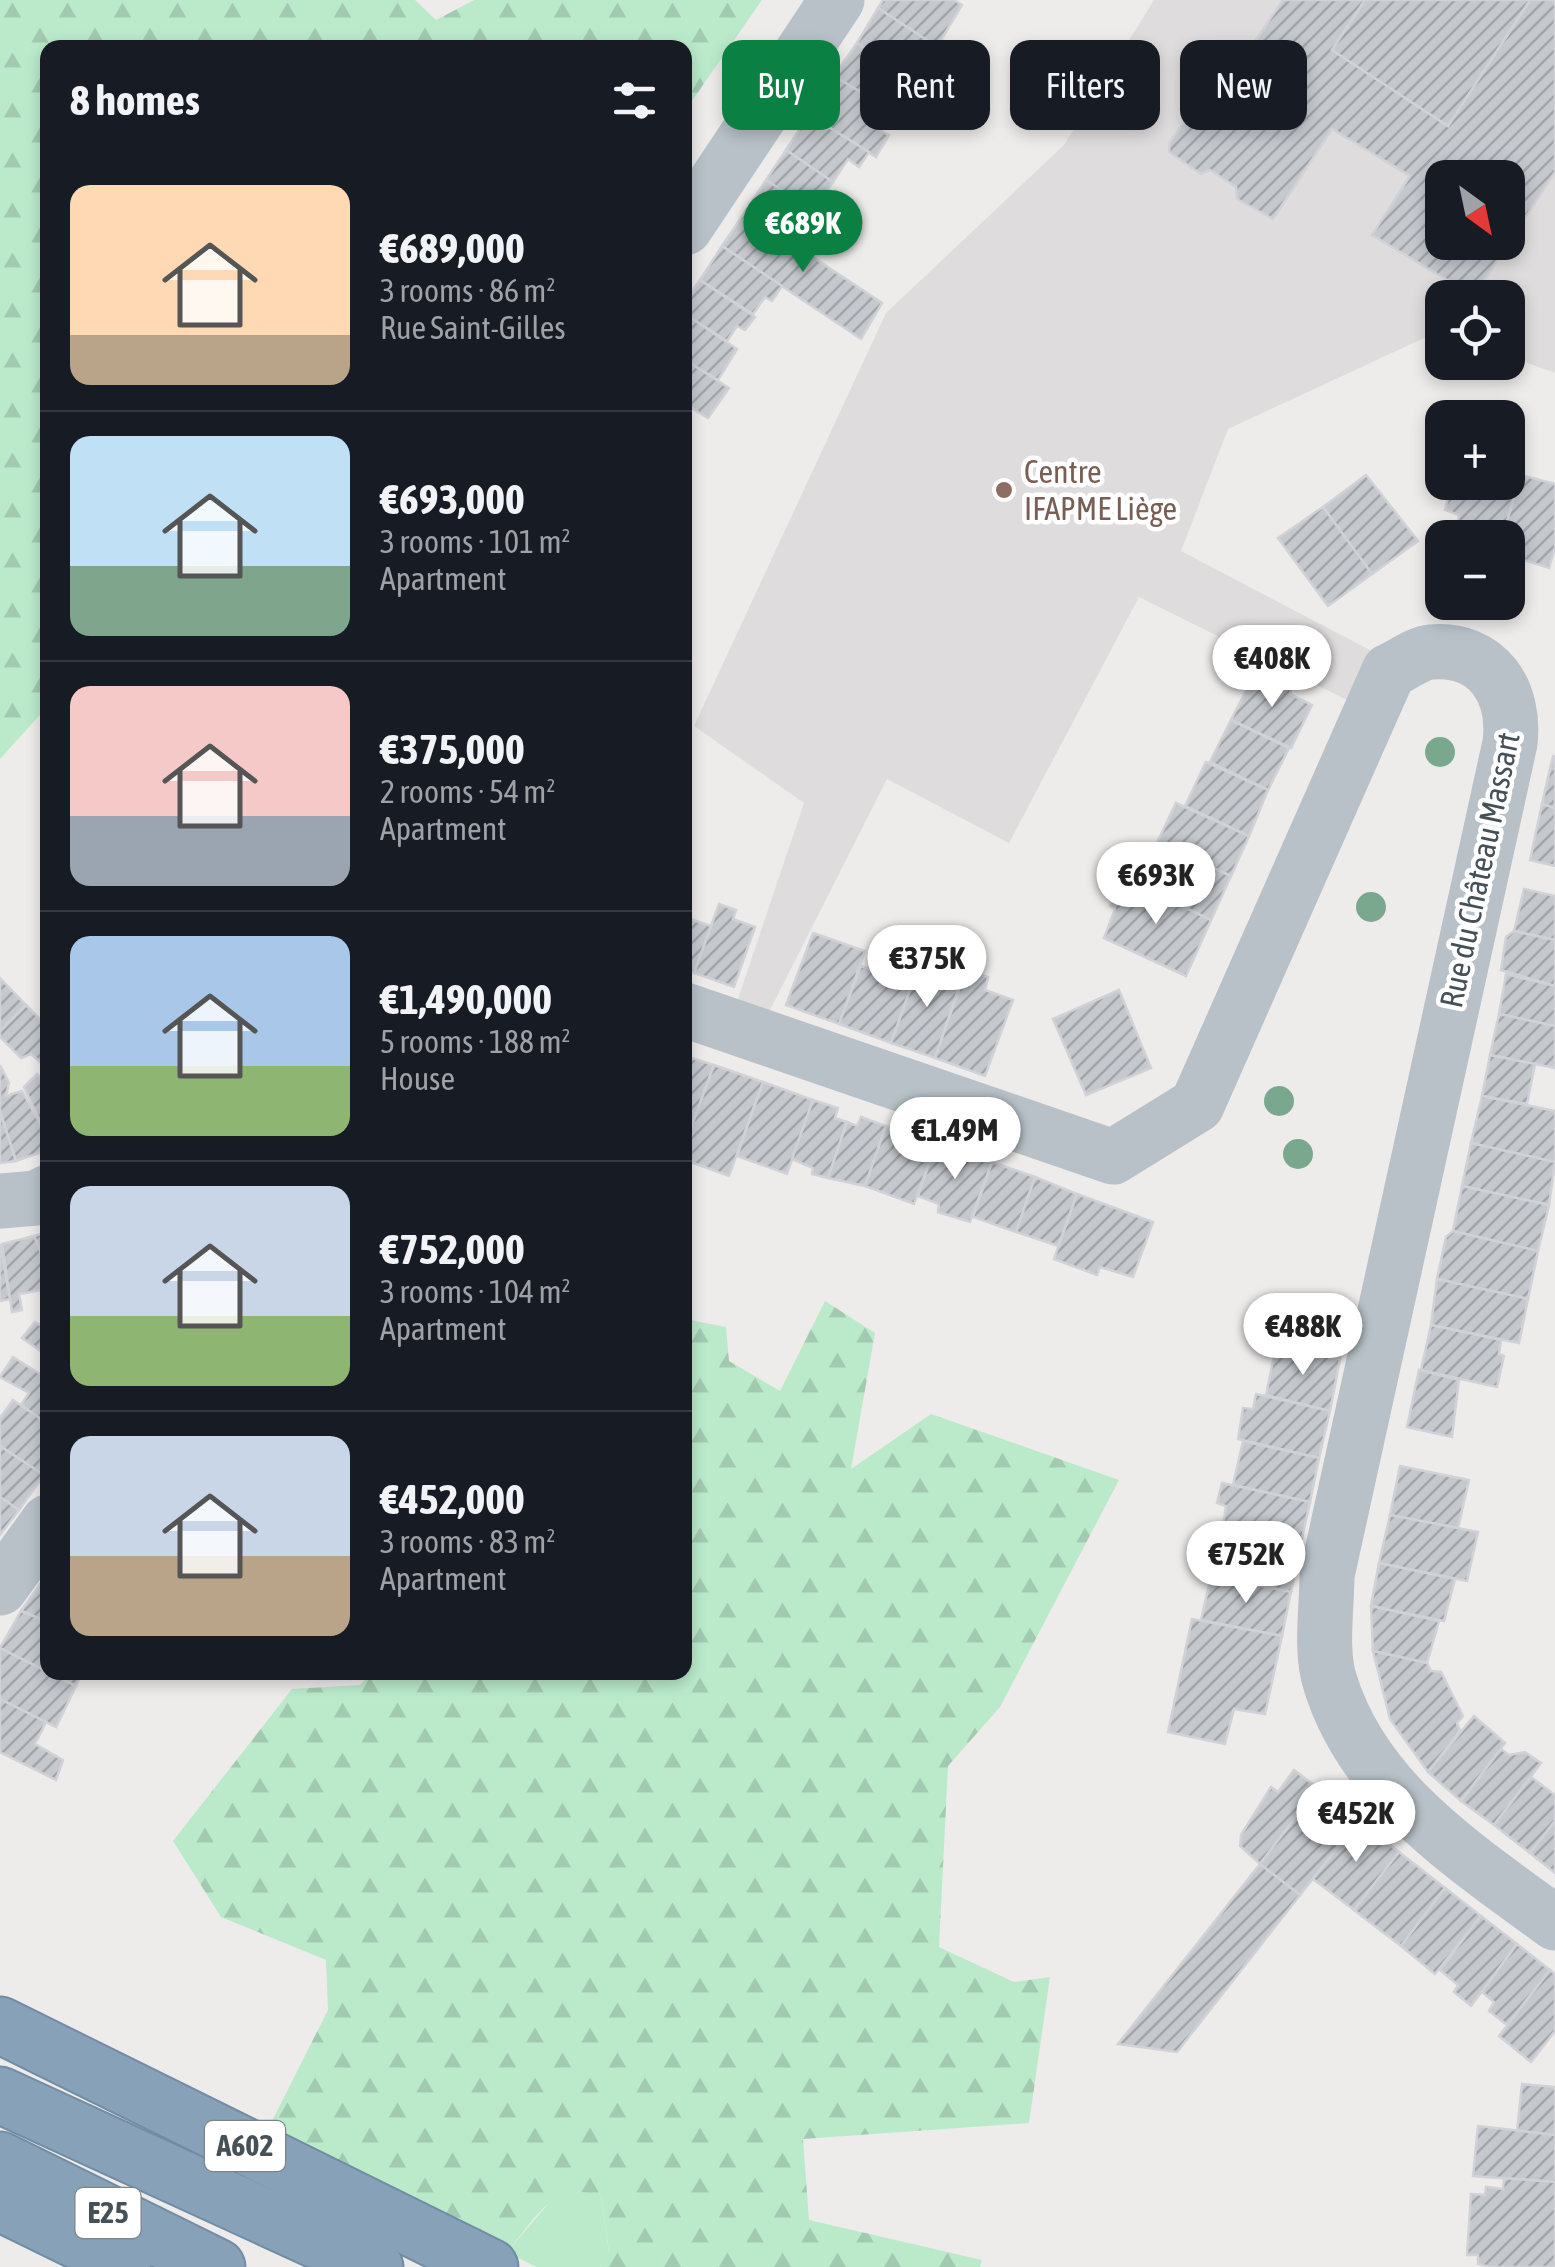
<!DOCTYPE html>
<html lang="en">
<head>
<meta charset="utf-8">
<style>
	body { margin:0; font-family:"Asap Condensed",sans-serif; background:#20242c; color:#f1f3f6; height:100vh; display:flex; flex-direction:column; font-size:38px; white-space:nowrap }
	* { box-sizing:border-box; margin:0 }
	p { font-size:32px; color:#9ea1a6 }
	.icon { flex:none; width:55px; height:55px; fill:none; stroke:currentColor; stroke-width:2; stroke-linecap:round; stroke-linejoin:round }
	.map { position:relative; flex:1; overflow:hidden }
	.panel { position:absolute; left:40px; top:40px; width:652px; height:1640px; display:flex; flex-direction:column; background:#171b24; border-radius:20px; box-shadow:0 5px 15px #0003 }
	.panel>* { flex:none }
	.hud { position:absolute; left:722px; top:40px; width:682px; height:90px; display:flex; gap:20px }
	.needle { width:65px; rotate:147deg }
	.controls { position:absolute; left:1425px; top:160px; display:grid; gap:20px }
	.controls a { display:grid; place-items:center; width:100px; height:100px; border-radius:20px; background:#171b24; box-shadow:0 5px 15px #0003; font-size:50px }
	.price { position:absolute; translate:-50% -85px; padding:0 22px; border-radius:35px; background:#fff; color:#222; font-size:32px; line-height:65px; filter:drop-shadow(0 2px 5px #0008) }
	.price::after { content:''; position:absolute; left:50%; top:60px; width:30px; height:22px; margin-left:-15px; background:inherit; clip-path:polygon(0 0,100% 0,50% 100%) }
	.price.active { background:#0b8043; color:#fff }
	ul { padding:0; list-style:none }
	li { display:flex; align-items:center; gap:30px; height:250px; padding:0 30px }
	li+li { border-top:2px solid #363941 }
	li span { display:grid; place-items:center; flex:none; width:280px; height:200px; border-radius:20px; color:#555 }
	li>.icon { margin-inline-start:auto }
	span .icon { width:120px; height:120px; fill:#fffc; stroke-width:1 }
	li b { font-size:42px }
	h2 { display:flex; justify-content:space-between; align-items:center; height:120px; padding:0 30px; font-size:42px }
	.pill { padding:0 35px; border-radius:20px; background:#171b24; box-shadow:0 5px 15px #0003; font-size:35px; line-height:90px }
	.pill.active { background:#0b8043; color:#fff }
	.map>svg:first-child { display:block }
</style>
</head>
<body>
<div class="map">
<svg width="1555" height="2267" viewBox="0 0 1555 2267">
	<defs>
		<pattern id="forest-firs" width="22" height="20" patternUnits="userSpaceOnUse" patternTransform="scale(2.5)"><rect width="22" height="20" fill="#bbeacb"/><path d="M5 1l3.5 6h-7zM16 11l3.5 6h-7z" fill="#a2cab0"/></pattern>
		<pattern id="building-hatch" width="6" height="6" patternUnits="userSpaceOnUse" patternTransform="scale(2.5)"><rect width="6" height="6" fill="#c5c9ce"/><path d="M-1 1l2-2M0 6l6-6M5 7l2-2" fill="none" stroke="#a2a6aa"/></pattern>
	</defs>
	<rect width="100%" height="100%" fill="#eeebeb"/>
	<path fill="#dfdcdd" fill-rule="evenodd" d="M1154,0H1555V373L1508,356V298H1442V334L1437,332L1228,429L1181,551L1387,659L1353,703L1139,597L1009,843L887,779L768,1014L737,1002L804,803L694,726L886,313L1064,145ZM1442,178H1508V242H1442Z"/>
	<polygon fill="#bbeacb" points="576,2189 601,2195 609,2253 600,2267 536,2267 507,2252 555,2196"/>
	<g fill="url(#forest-firs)">
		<polygon points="0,0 415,0 436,20 474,0 762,0 685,111 685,48 48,48 47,707 0,759"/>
		<path d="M825,1301L875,1333L851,1469L931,1414L1119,1480L1000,1707L948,1766L939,1947L1014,1982L1050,1977L1029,2123L803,2139L809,2220L982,2260L980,2267H600L609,2252L601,2195C551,2182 537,2217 507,2252L266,2133L328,2010L326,1960L221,1917L173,1841L292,1689L360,1685L372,1672H685V1319L726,1327L729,1361L780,1391Z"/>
	</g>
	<g fill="url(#building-hatch)" stroke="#d0d2d7" stroke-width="2.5" fill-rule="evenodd">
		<polygon points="883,0 954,0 962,5 937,47 878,8"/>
		<path d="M1283,0H1365L1332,50L1448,126L1530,0H1555V172L1474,296L1372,235L1410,176L1332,129L1273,219L1237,199L1236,187L1210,170L1201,174L1169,152L1170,142L1237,45L1247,53ZM1442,178H1508V242H1442Z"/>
		<polygon points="1365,0 1530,0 1448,126 1332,50"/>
		<polygon points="878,8 933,44 922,61 933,69 921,86 857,43"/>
		<polygon points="857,43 921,86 901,117 834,76"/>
		<polygon points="834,76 893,112 881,131 889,135 876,157 809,115"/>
		<polygon points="809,115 869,152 859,167 848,159 833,182 786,150"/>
		<polygon points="786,150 833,182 813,211 766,180"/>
		<polygon points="766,180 833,224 813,256 745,212"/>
		<polygon points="745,212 882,303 861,339 722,246"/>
		<polygon points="722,246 782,286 772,301 765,297 753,314 700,280"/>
		<polygon points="700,280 755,317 745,330 737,326 727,341 685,314 685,301"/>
		<polygon points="685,314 737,349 718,380 685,360"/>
		<polygon points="685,360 729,388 708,418 685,404"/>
		<polygon points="1508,466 1521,475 1502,538 1454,538 1459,515 1445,510 1452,482 1508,482"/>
		<polygon points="1366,475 1418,541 1372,574 1323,507"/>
		<polygon points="1521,475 1555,484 1555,548 1549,568 1508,555 1508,538 1502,538"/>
		<polygon points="1323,507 1372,574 1328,606 1278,538"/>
		<polygon points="1256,671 1292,687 1290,694 1312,705 1291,748 1231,720"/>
		<polygon points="1231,720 1289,748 1268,790 1210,762"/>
		<polygon points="1553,756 1555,757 1555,808 1542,804"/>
		<polygon points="1206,762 1268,790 1249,836 1185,806"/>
		<polygon points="1176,803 1249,836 1231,876 1157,843"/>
		<polygon points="1542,804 1555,808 1555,866 1530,860"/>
		<polygon points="1172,850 1231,876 1211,920 1152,892"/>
		<polygon points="1123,878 1211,920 1186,976 1104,938 1115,909 1110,906"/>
		<polygon points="1524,889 1555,896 1555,940 1514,931"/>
		<polygon points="719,904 736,910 733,919 755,927 734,987 694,973"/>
		<polygon points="685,917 711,926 694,973 685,970"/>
		<polygon points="1514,931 1555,940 1555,986 1501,970 1506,937"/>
		<polygon points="813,933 865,951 839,1024 786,1005"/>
		<polygon points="920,962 962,978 935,1058 891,1043"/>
		<polygon points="861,966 912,984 891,1043 839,1024"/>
		<polygon points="966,970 988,977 985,990 1013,1000 985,1076 935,1058"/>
		<polygon points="1506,974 1555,986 1555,1026 1499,1014"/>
		<polygon points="0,978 26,1005 0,1031"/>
		<polygon points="1119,990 1151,1068 1086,1095 1053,1019"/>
		<polygon points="26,1005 48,1027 48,1069 31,1054 21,1058 0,1037 0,1031"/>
		<polygon points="1499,1014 1555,1026 1555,1068 1490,1055"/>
		<polygon points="1490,1055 1535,1064 1527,1104 1482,1096"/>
		<polygon points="685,1056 714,1065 685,1144"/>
		<polygon points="0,1065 9,1083 6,1096 22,1091 48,1138 48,1150 16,1161 0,1112"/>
		<polygon points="714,1065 763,1082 729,1176 685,1160 685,1144"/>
		<polygon points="37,1074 48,1085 48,1138 24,1087"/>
		<polygon points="763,1082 813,1100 787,1174 737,1156"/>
		<polygon points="1482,1096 1555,1111 1555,1162 1471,1143"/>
		<polygon points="813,1100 838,1108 835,1118 847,1122 828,1178 812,1174 813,1168 792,1159"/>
		<polygon points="0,1112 16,1161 0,1163"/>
		<polygon points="861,1117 886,1126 865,1186 828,1178 847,1122 857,1126"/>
		<polygon points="886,1126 936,1144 914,1204 865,1186"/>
		<polygon points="1471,1143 1555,1162 1549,1205 1462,1186"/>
		<polygon points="936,1144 992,1162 970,1222 938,1212 939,1204 918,1196"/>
		<polygon points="992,1162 1035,1177 1016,1232 973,1217"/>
		<polygon points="1035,1177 1077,1194 1058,1246 1016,1232"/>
		<polygon points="1462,1186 1549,1205 1538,1251 1453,1231"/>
		<polygon points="1077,1194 1153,1222 1133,1277 1100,1267 1097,1275 1054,1259"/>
		<polygon points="1453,1231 1538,1251 1528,1299 1437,1279 1446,1237"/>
		<polygon points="48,1232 48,1270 34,1236"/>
		<polygon points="34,1236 48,1270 48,1289 19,1294 22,1310 12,1312 2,1244"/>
		<polygon points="0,1244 10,1299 0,1301"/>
		<polygon points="1437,1279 1528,1299 1519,1343 1431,1325"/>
		<polygon points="1280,1308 1348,1324 1340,1359 1272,1343"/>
		<polygon points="35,1322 48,1330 48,1356 22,1338"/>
		<polygon points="1431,1325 1501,1340 1499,1354 1504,1356 1497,1387 1421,1370"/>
		<polygon points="1276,1345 1340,1359 1330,1411 1266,1395"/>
		<polygon points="13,1357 48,1379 48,1424 21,1405 29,1393 0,1377"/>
		<polygon points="1419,1370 1459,1380 1452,1437 1407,1427"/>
		<polygon points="1256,1394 1330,1411 1319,1458 1238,1439 1243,1408 1253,1409"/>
		<polygon points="13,1400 48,1424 44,1475 0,1446 0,1418"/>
		<polygon points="1243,1441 1319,1458 1310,1502 1233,1485"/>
		<polygon points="0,1446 44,1475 19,1510 0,1497"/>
		<polygon points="1400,1466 1469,1480 1458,1528 1390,1515"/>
		<polygon points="1222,1483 1310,1502 1300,1548 1222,1531 1226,1506 1217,1503"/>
		<polygon points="0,1497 19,1510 0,1535"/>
		<polygon points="1390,1515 1478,1532 1467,1581 1379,1563"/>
		<polygon points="1211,1530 1300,1548 1291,1592 1202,1572"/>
		<polygon points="1379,1563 1455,1579 1444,1621 1371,1606"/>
		<polygon points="48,1573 48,1622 21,1611"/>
		<polygon points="1211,1576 1291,1592 1282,1636 1201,1620"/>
		<polygon points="1371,1606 1439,1621 1427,1663 1373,1651"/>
		<polygon points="21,1611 48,1622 48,1672 0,1648"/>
		<polygon points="1192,1619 1282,1636 1265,1714 1234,1709 1225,1744 1168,1732"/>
		<polygon points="0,1648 76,1686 56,1727 0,1699"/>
		<polygon points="1373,1651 1427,1663 1431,1671 1441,1672 1463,1716 1457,1723 1460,1731 1428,1772 1390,1719"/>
		<polygon points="49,1672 82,1672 76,1686"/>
		<polygon points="0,1699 46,1722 35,1744 63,1760 56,1780 0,1752"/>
		<polygon points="1474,1716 1505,1743 1461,1801 1428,1772"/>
		<polygon points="1501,1749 1509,1755 1525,1752 1541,1763 1494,1825 1461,1801"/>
		<polygon points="1294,1770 1318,1788 1260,1864 1240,1846 1241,1835 1271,1787 1278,1792"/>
		<polygon points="1531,1777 1555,1795 1555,1821 1530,1853 1494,1825"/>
		<polygon points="1318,1788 1359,1820 1300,1895 1260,1864"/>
		<polygon points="1359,1820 1399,1852 1354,1910 1313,1879"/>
		<polygon points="1555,1821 1555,1873 1530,1853"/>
		<polygon points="1399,1852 1445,1888 1401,1946 1354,1910"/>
		<polygon points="1260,1864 1300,1895 1177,2052 1118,2044"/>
		<polygon points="1445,1888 1481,1916 1435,1974 1401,1946"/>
		<polygon points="1481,1916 1517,1944 1471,2006 1454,1992 1458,1985 1440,1970"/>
		<polygon points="1517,1944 1550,1970 1507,2025 1489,2011 1494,2002 1482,1992"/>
		<polygon points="1550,1970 1555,1974 1555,2031 1531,2062 1499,2036"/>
		<polygon points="1522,2084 1555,2087 1555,2135 1517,2131"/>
		<polygon points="1478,2126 1555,2135 1555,2182 1473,2176"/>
		<polygon points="1504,2178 1555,2182 1555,2267 1490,2267 1478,2264 1478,2255 1467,2255 1471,2194 1485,2195 1486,2187 1503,2189"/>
	</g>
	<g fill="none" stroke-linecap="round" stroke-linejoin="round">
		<g stroke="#718ca3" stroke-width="59">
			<g id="highway">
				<polyline points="0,2025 490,2267"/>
				<polyline points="0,2095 375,2267"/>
				<polyline points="0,2160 217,2267"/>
				<polyline points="0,2203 123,2263"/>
			</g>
		</g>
		<g stroke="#b7c1c7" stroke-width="55">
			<polyline points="685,228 837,0"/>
			<path d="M685,1010L1113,1157L1197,1105L1389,671C1401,666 1418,653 1431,652C1489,647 1516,693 1510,743L1327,1575C1327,1607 1320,1651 1330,1682C1364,1793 1466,1857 1555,1923"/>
			<polyline points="0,1201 36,1198 48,1192"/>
			<polyline points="0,1588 48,1522"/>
		</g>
		<use href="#highway" stroke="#86a1b8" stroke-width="55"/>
	</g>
	<g fill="#7aa88f">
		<circle cx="1440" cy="752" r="15"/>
		<circle cx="1371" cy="907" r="15"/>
		<circle cx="1279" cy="1101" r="15"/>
		<circle cx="1298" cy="1154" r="15"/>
	</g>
	<circle fill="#8d6e63" stroke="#fff" stroke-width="4" cx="1004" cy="490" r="10"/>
	<g text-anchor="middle" stroke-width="9" stroke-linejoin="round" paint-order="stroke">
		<g fill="#fff" stroke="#7d8489" stroke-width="2.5">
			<rect x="205" y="2121" width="80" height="50" rx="8"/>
			<rect x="75.5" y="2188" width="65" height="50" rx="8"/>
		</g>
		<g font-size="30" font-weight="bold" fill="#455057">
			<text x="245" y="2156">A602</text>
			<text x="108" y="2223">E25</text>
		</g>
		<g font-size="32" fill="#785e54" stroke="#fff" text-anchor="start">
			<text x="1024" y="483">Centre<tspan x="1024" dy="37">IFAPME Liège</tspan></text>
		</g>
		<g font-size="32" fill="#455057" stroke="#fff">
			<text transform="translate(1480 870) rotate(-78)" y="11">Rue du Château Massart</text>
		</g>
	</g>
</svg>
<div class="controls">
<a><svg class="needle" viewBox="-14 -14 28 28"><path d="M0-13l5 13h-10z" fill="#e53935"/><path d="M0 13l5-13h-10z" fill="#9ea1a6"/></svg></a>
<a><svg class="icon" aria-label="locate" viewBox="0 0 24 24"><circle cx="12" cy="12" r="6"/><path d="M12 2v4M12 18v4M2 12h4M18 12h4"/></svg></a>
<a>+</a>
<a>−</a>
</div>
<b class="price active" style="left:803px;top:275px">€689K</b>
<b class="price" style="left:1272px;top:710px">€408K</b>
<b class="price" style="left:1156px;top:927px">€693K</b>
<b class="price" style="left:927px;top:1010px">€375K</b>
<b class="price" style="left:955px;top:1182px">€1.49M</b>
<b class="price" style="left:1303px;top:1378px">€488K</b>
<b class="price" style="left:1246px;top:1606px">€752K</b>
<b class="price" style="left:1356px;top:1865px">€452K</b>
<div class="hud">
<a class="pill active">Buy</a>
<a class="pill">Rent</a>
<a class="pill">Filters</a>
<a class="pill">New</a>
</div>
<section class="panel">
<h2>8 homes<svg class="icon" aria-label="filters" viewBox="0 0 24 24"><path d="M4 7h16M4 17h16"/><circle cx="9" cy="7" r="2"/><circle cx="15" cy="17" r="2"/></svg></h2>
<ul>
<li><span style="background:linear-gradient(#ffd9b3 75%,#b9a48a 0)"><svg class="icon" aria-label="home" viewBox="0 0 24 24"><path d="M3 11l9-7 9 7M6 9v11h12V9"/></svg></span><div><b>€689,000</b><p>3 rooms · 86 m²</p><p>Rue Saint-Gilles</p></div></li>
<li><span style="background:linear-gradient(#bfe0f5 65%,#7fa58c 0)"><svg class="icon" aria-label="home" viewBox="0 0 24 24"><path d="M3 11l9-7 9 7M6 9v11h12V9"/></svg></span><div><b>€693,000</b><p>3 rooms · 101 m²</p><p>Apartment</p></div></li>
<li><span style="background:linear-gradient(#f6c9c9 65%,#9aa5b1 0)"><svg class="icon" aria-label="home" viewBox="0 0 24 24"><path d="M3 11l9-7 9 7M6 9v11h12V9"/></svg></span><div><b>€375,000</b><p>2 rooms · 54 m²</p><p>Apartment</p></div></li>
<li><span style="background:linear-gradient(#a9c7e8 65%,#8fb573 0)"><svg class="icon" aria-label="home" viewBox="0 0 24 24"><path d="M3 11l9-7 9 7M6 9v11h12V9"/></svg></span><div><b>€1,490,000</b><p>5 rooms · 188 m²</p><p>House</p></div></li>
<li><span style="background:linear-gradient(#c9d6e8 65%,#8fb573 0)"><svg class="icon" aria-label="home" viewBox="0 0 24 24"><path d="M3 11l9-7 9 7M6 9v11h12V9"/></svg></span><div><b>€752,000</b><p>3 rooms · 104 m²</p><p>Apartment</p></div></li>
<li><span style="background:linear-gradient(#c9d6e8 60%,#b9a48a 0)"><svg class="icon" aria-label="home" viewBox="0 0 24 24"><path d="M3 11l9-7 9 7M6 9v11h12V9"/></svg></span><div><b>€452,000</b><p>3 rooms · 83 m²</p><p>Apartment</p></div></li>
</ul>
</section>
</div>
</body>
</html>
